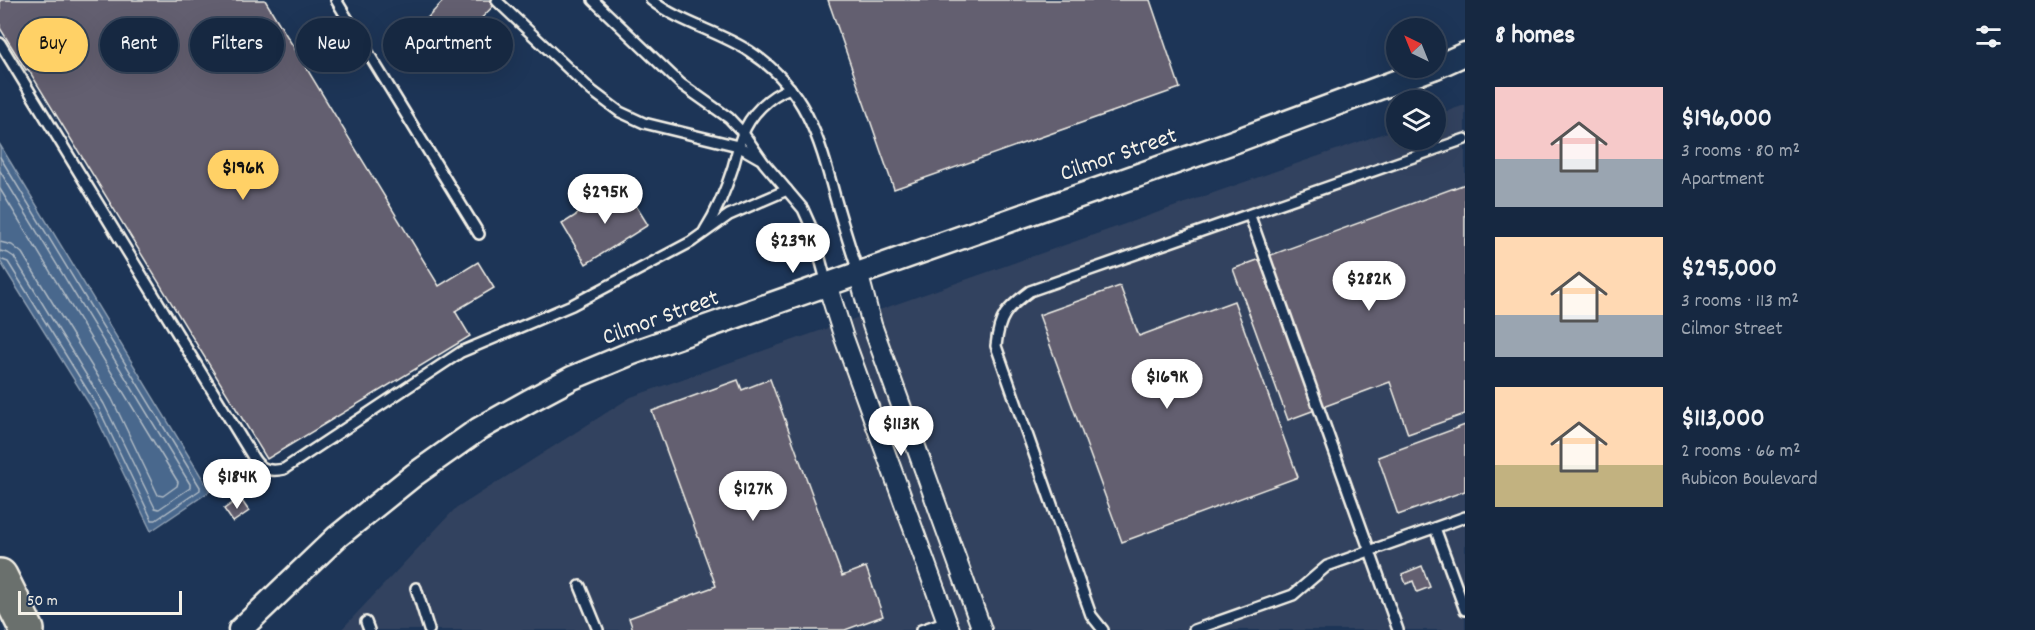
<!DOCTYPE html>
<html lang="en">
<head>
<meta charset="utf-8">
<style>
	body { margin:0; font-family:Dekko,sans-serif; background:#23344c; color:#f1f3f6; height:100vh; display:flex; flex-direction:column; font-size:22px; white-space:nowrap }
	* { box-sizing:border-box; margin:0 }
	p { font-size:20px; color:#9ea6b1 }
	.icon { flex:none; width:33px; height:33px; fill:none; stroke:currentColor; stroke-width:2; stroke-linecap:round; stroke-linejoin:round }
	.map { position:relative; flex:1; overflow:hidden }
	.panel { display:flex; flex-direction:column; background:#162841; width:570px }
	.panel>* { flex:none }
	.hud { position:absolute; left:18px; top:18px; width:570px; height:54px; display:flex; gap:12px }
	.needle { width:39px; rotate:317deg }
	.fabs { position:absolute; left:1386px; top:18px; display:grid; gap:12px }
	.fabs a { display:grid; place-items:center; width:60px; height:60px; border-radius:50%; background:#162841; box-shadow:0 6px 24px #0002,0 0 0 2px #35445a; font-size:30px }
	.scale { position:absolute; left:18px; bottom:15px; width:164px; box-sizing:border-box; padding-left:6px; border:3px solid #f4f1e8; border-top:0; font-size:16px; line-height:21px; white-space:nowrap; color:#f4f1e8; -webkit-text-stroke:4px #1d3557; paint-order:stroke }
	.price { position:absolute; translate:-50% -51px; padding:0 14px; border-radius:21px; background:#fff; color:#222; font-size:20px; line-height:39px; filter:drop-shadow(0 2px 3px #0008) }
	.price::after { content:''; position:absolute; left:50%; top:36px; width:18px; height:14px; margin-left:-9px; background:inherit; clip-path:polygon(0 0,100% 0,50% 100%) }
	.price.current { background:#ffd166; color:#111 }
	ul { padding:0; list-style:none }
	li { display:flex; align-items:center; gap:18px; height:150px; padding:0 30px }
	li span { display:grid; place-items:center; flex:none; width:168px; height:120px; border-radius:0px; color:#555 }
	li>.icon { margin-inline-start:auto }
	span .icon { width:72px; height:72px; fill:#fffc; stroke-width:1 }
	li b { font-size:26px }
	h2 { display:flex; justify-content:space-between; align-items:center; height:72px; padding:0 30px; font-size:26px }
	.tag { padding:0 21px; border-radius:27px; background:#162841; box-shadow:0 6px 24px #0002,0 0 0 2px #35445a; font-size:21px; line-height:54px }
	.tag.current { background:#ffd166; color:#111 }
	main { display:flex; flex:1; min-height:0 }
	.map>svg:first-child { display:block }
</style>
</head>
<body>
<main>
<div class="map">
<svg width="1465" height="630" viewBox="0 0 1465 630">
	<rect width="100%" height="100%" fill="#1d3557"/>
	<filter id="ink" filterUnits="userSpaceOnUse"><feTurbulence type="fractalNoise" baseFrequency=".0167" numOctaves="2"/><feDisplacementMap in="SourceGraphic" scale="12" xChannelSelector="R" yChannelSelector="G"/><feConvolveMatrix kernelMatrix="1 2 1 2 8 2 1 2 1" color-interpolation-filters="sRGB"/></filter>
	<g filter="url(#ink)">
		<polygon fill="#32425e" points="1465,105 1465,630 341,630 454,510 631,397 1396,129 1396,140 1436,140 1436,115"/>
		<polygon fill="#48678d" stroke="#8d9eb1" stroke-width="1.5" points="0,145 210,491 151,531 93,410 0,261"/>
		<g fill="none" stroke-linecap="round" stroke-linejoin="round">
			<g stroke="#afbac4" stroke-width="1.5">
				<polyline points="0,157 200,487 200,490 156,520 152,520 98,407 8,262 0,259"/>
				<polyline points="0,171 190,484 190,488 159,509 155,508 104,404 14,257 8,253 0,251"/>
				<polyline points="0,189 178,482 177,486 163,496 158,495 112,399 22,253 12,245 0,242"/>
			</g>
		</g>
		<g fill="#635f70" stroke="#f4f1e8" stroke-width="1.5">
			<polygon points="0,0 265,0 439,286 478,262 494,288 455,311 470,336 267,459 28,69 26,70 0,28"/>
			<polygon points="444,0 499,0 448,53 420,26"/>
			<polygon points="828,0 1150,0 1180,88 894,189"/>
			<polygon points="1465,184 1465,414 1408,434 1390,382 1288,420 1233,269"/>
			<polygon points="623,185 648,225 586,264 562,224"/>
			<polygon points="1120,286 1139,336 1234,301 1298,477 1122,542 1039,315"/>
			<polygon points="770,379 842,576 866,567 883,616 845,630 633,630 629,618 716,586 652,411 738,380 742,390"/>
			<polygon points="1465,425 1465,491 1398,515 1378,457"/>
			<polygon points="240,498 249,511 233,522 224,509"/>
			<polygon points="1422,566 1430,587 1417,592 1413,581 1406,584 1402,574"/>
		</g>
		<g fill="none" stroke-linecap="round" stroke-linejoin="round">
			<g stroke="#f4f1e8" stroke-width="14">
				<g id="service">
					<polyline points="336,0 479,234"/>
					<polyline points="593,0 681,84 729,118 743,133 764,163 803,209 812,229 827,284"/>
					<path d="M651,0C680,23 718,31 749,51C805,87 819,137 835,197C842,222 850,247 858,272"/>
					<polyline points="497,1 592,91 620,112 644,123 738,146 759,158"/>
					<path d="M0,43L254,459C261,470 271,472 284,469L461,352L572,305L691,242L729,215L787,190"/>
					<polyline points="1250,216 1398,630"/>
					<path d="M705,230C717,211 726,189 733,167C736,157 738,146 742,136C750,114 769,96 790,88"/>
					<polyline points="1435,528 1465,610"/>
					<polyline points="580,586 598,630"/>
					<polyline points="416,588 429,630"/>
					<polyline points="366,622 369,630"/>
					<polyline points="921,630 947,621"/>
					<path d="M1103,630L1091,615L996,346C999,316 1006,309 1030,291L1465,139"/>
					<polyline points="1194,630 1293,595 1327,566 1465,517"/>
				</g>
			</g>
			<g stroke="#f4f1e8" stroke-width="22">
				<g id="minor">
					<polyline points="858,272 872,325 982,630"/>
					<polyline points="827,284 844,338 950,630"/>
				</g>
			</g>
			<g stroke="#f4f1e8" stroke-width="27">
				<g id="tertiary">
					<polyline points="1436,67 1465,54"/>
					<polyline points="240,630 337,537 414,475 479,429 529,401 572,378 632,353 1233,142 1433,68"/>
				</g>
			</g>
			<g stroke="#f4f1e8" stroke-width="38">
				<polyline id="motorway" points="0,576 27,630"/>
			</g>
			<use href="#service" stroke="#1d3557" stroke-width="9"/>
			<use href="#minor" stroke="#1d3557" stroke-width="18"/>
			<use href="#tertiary" stroke="#1d3557" stroke-width="22"/>
			<use href="#motorway" stroke="#6b706d" stroke-width="33"/>
		</g>
	</g>
	<g text-anchor="middle" stroke-width="4.5" stroke-linejoin="round" paint-order="stroke">
		<g font-size="24" fill="#f4f1e8" stroke="#1d3557">
			<text transform="translate(1118 153) rotate(-19)" y="8">Cilmor Street</text>
			<text transform="translate(660 316) rotate(-20)" y="8">Cilmor Street</text>
		</g>
	</g>
</svg>
<div class="fabs">
<a><svg class="needle" viewBox="-14 -14 28 28"><path d="M0-13l5 13h-10z" fill="#e53935"/><path d="M0 13l5-13h-10z" fill="#9ea6b1"/></svg></a>
<a><svg class="icon" aria-label="layers" viewBox="0 0 24 24"><path d="M12 4l9 5-9 5-9-5zM3 14l9 5 9-5"/></svg></a>
</div>
<div class="scale">50 m</div>
<b class="price current" style="left:243px;top:201px">$196K</b>
<b class="price" style="left:605px;top:225px">$295K</b>
<b class="price" style="left:793px;top:274px">$239K</b>
<b class="price" style="left:1369px;top:312px">$282K</b>
<b class="price" style="left:1167px;top:410px">$169K</b>
<b class="price" style="left:901px;top:457px">$113K</b>
<b class="price" style="left:237px;top:510px">$184K</b>
<b class="price" style="left:753px;top:522px">$127K</b>
<div class="hud">
<a class="tag current">Buy</a>
<a class="tag">Rent</a>
<a class="tag">Filters</a>
<a class="tag">New</a>
<a class="tag">Apartment</a>
</div>
</div>
<section class="panel">
<h2>8 homes<svg class="icon" aria-label="filters" viewBox="0 0 24 24"><path d="M4 7h16M4 17h16"/><circle cx="9" cy="7" r="2"/><circle cx="15" cy="17" r="2"/></svg></h2>
<ul>
<li><span style="background:linear-gradient(#f6c9c9 60%,#9aa5b1 0)"><svg class="icon" aria-label="home" viewBox="0 0 24 24"><path d="M3 11l9-7 9 7M6 9v11h12V9"/></svg></span><div><b>$196,000</b><p>3 rooms · 80 m²</p><p>Apartment</p></div></li>
<li><span style="background:linear-gradient(#ffd9b3 65%,#9aa5b1 0)"><svg class="icon" aria-label="home" viewBox="0 0 24 24"><path d="M3 11l9-7 9 7M6 9v11h12V9"/></svg></span><div><b>$295,000</b><p>3 rooms · 113 m²</p><p>Cilmor Street</p></div></li>
<li><span style="background:linear-gradient(#ffd9b3 65%,#c2b280 0)"><svg class="icon" aria-label="home" viewBox="0 0 24 24"><path d="M3 11l9-7 9 7M6 9v11h12V9"/></svg></span><div><b>$113,000</b><p>2 rooms · 66 m²</p><p>Rubicon Boulevard</p></div></li>
</ul>
</section>
</main>
</body>
</html>
